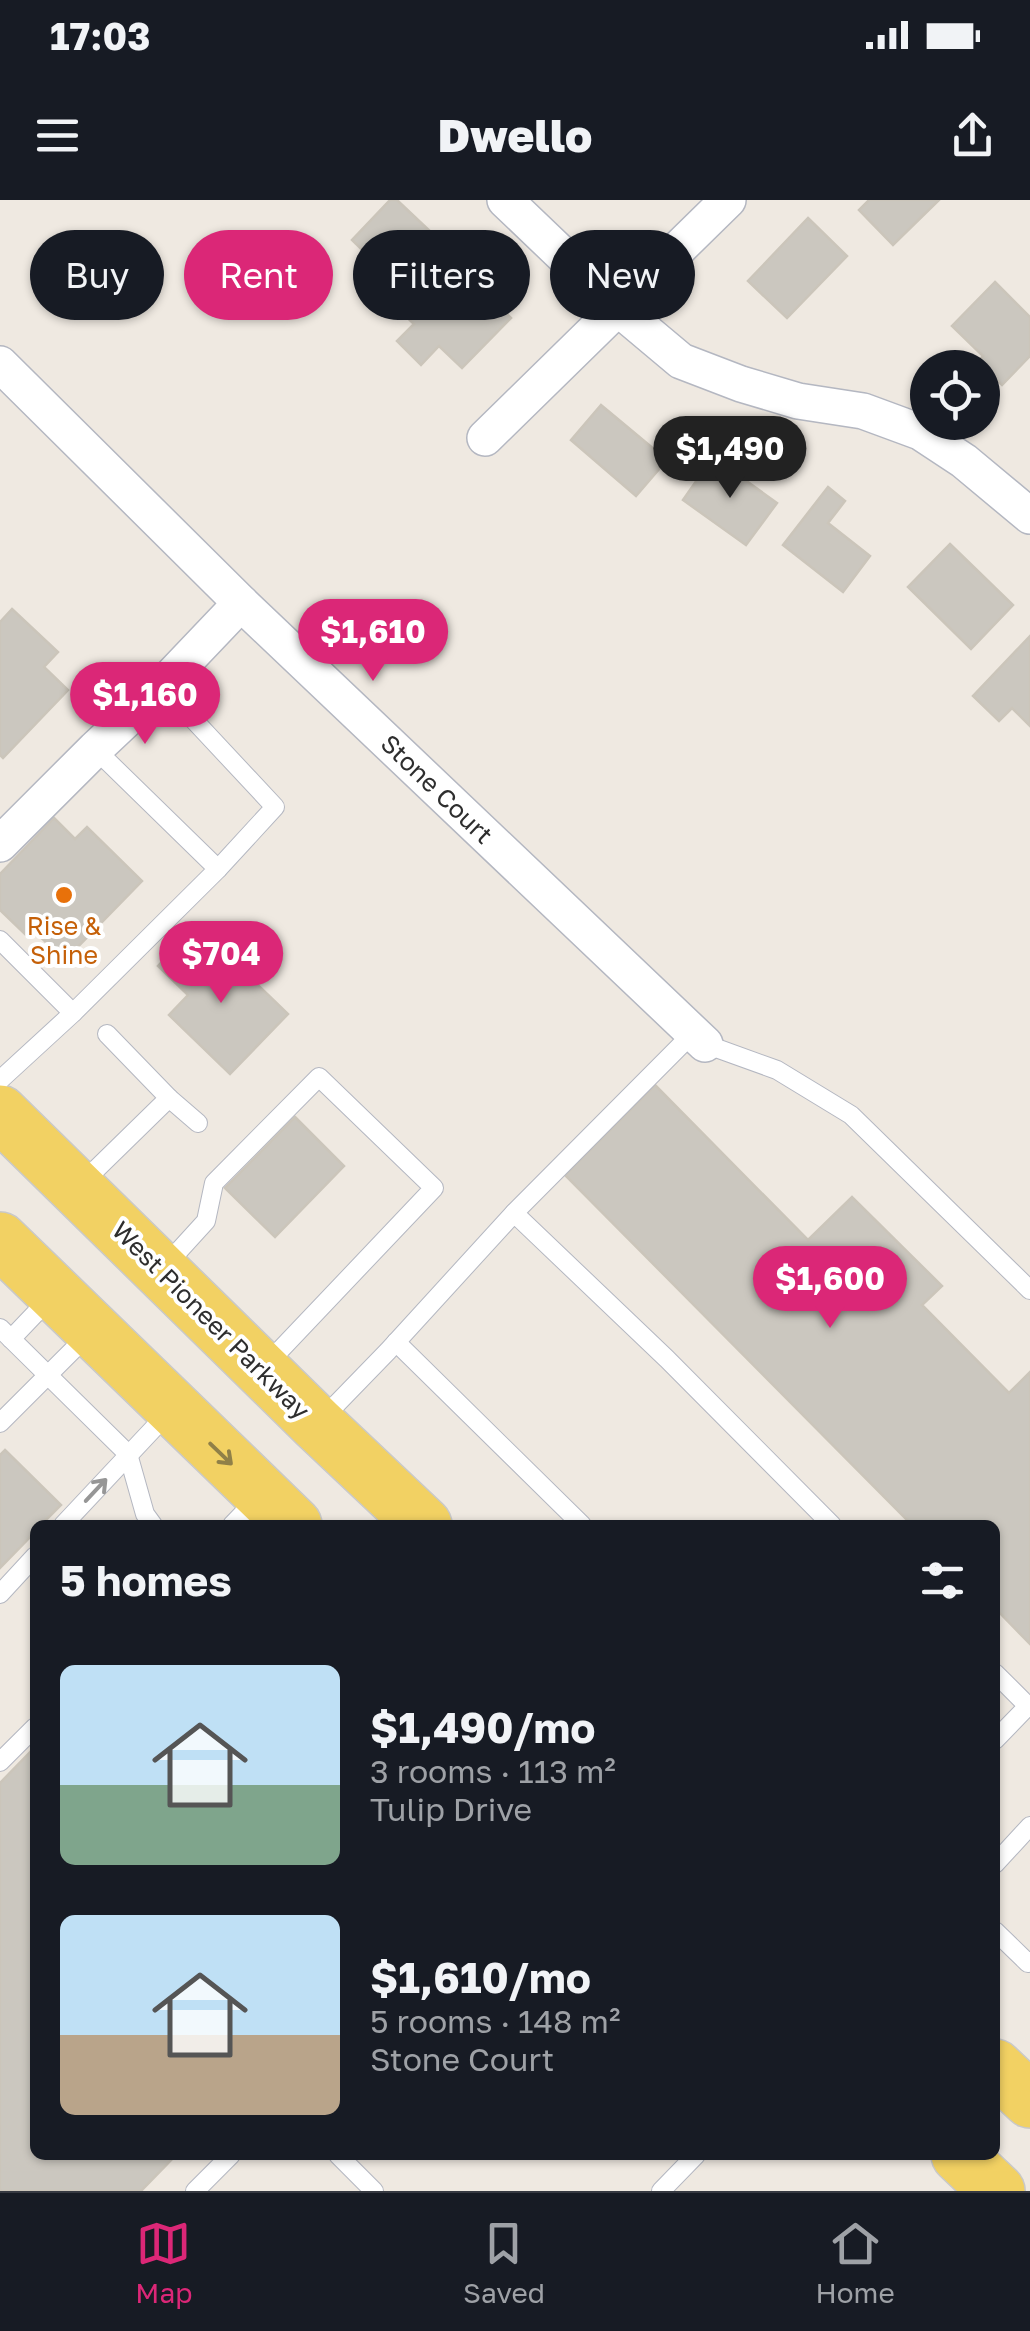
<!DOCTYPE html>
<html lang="en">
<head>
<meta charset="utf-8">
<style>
	body { margin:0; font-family:"Golos Text",sans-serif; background:#242831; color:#f1f3f6; height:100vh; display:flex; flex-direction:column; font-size:38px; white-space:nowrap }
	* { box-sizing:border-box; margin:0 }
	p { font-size:32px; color:#9ea1a6 }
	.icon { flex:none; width:55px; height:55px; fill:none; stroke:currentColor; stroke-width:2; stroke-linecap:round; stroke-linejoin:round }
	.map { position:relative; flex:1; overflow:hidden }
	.panel { position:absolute; left:30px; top:1320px; width:970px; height:640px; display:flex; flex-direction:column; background:#171b24; border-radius:15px; box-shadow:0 2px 8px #0004 }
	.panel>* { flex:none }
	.hud { position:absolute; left:30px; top:30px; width:970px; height:90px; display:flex; gap:20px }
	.controls { position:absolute; left:910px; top:150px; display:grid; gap:20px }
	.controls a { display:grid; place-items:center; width:90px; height:90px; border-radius:50%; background:#171b24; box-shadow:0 2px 8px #0004; font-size:50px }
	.price { position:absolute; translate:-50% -85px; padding:0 22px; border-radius:35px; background:#db2777; color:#fff; font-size:32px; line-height:65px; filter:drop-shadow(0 2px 5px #0008) }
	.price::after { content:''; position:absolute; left:50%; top:60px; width:30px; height:22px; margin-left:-15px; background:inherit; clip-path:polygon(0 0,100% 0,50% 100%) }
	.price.active { background:#222; color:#fff }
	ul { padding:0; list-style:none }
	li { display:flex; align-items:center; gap:30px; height:250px; padding:0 30px }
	li span { display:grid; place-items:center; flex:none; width:280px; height:200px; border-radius:15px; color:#555 }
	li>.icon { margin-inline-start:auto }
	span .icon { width:120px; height:120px; fill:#fffc; stroke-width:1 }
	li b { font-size:42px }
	h2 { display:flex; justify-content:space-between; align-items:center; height:120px; padding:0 30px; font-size:42px }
	.tag { padding:0 35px; border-radius:45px; background:#171b24; box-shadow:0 2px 8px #0004; font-size:35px; line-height:90px }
	.tag.active { background:#db2777; color:#fff }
	.status { display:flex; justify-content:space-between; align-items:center; height:70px; padding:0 50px; background:#171b24; direction:ltr }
	.status svg { height:28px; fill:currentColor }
	header { display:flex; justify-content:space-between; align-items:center; height:130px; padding:0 30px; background:#171b24; font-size:45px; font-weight:800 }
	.dock { display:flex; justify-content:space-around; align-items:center; height:140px; border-top:2px solid #363941; background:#171b24; font-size:28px; color:#9ea1a6 }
	.dock a { display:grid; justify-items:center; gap:5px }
	.dock .active { color:#db2777 }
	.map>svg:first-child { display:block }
</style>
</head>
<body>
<div class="status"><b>17:03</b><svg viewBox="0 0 49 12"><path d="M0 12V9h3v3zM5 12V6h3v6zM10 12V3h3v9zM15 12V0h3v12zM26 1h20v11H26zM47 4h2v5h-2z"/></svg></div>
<header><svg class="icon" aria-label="menu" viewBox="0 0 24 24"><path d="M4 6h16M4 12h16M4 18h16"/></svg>Dwello<svg class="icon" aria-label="share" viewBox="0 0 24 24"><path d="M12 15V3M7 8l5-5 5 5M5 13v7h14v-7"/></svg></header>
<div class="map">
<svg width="1030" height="1991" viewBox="0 0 1030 1991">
	<rect width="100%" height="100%" fill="#efe9e1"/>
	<g fill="#cbc7bf" stroke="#cbc5ba" stroke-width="2.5">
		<polygon points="390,0 397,0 432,33 390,77 352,40"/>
		<polygon points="869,0 939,0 893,45 859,10"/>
		<polygon points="808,18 847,56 787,118 748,81"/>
		<polygon points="446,55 511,118 462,168 439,146 421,165 397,141 414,124 396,107"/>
		<polygon points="995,82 1030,117 1030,156 1002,185 978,162 983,156 952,126"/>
		<polygon points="601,205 667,260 636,296 571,240"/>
		<polygon points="713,257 777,303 746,345 683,300"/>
		<polygon points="828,287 845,301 828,323 870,356 843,392 783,345"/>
		<polygon points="950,344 1013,405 971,449 908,387"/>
		<polygon points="12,409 58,452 44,467 68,490 3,558 0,555 0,422"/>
		<polygon points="1030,436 1030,526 1012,508 999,521 973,496"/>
		<polygon points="54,618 75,639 87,627 142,681 65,760 32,729 26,735 0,710 0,674"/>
		<polygon points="184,739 214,768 227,755 288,814 230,874 169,815 188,795 158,766"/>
		<polygon points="655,885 808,1040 852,997 942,1086 922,1105 1009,1193 1030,1172 1030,1444 995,1408 995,1325 912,1325 565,975"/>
		<polygon points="295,917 344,966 275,1037 225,988"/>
		<polygon points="5,1250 61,1305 41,1325 35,1325 35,1332 0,1368 0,1255"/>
		<polygon points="35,1547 35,1955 176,1955 141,1991 0,1991 0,1583"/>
	</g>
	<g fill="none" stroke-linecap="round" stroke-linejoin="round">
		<g stroke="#b4b7c1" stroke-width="20">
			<g id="lane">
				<polyline points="162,486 275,607 218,669"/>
				<polyline points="0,740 73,813"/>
				<polyline points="107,834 169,898"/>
				<polyline points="705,844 777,870 851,915 1030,1090"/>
				<polyline points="0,880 73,813 218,669 95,549"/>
				<polyline points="81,984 169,898 198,923"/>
				<polyline points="514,1013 693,833"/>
				<polyline points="165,1066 206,1021 214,983 319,877 434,988 265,1166"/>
				<polyline points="0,1128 128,1254 145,1314 153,1325"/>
				<polyline points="11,1139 51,1097"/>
				<polyline points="396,1142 582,1325"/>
				<polyline points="321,1220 388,1151 514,1013 667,1159 832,1325"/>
				<polyline points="0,1223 88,1135"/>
				<polyline points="63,1325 169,1212"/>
				<polyline points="232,1325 258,1298"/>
				<polyline points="0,1394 35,1356"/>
				<polyline points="995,1473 1030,1508"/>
				<polyline points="995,1540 1028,1506"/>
				<polyline points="0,1562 35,1527"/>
				<polyline points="995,1664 1030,1626"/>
				<polyline points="995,1731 1028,1763 1030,1761"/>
				<polyline points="338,1955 374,1991"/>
				<polyline points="195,1991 231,1955"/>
				<polyline points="661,1991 696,1955"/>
			</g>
		</g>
		<g stroke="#b4b7c1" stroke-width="38">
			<g id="street">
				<polyline points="505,0 619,109 681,161 741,184 798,201 863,211 920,232 964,261 1030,316"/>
				<polyline points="0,164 241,403 705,844"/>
				<polyline points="485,238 728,0"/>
				<polyline points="0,644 95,549 162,486 241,403"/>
			</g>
		</g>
		<g stroke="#c9c9c9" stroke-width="58">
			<g id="primary">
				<polyline points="0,913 317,1224 424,1325"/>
				<polyline points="0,1040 294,1325"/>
				<polyline points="995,1867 1030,1900"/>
				<polyline points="959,1955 997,1991"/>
			</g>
		</g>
		<use href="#lane" stroke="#fff" stroke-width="18"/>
		<use href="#street" stroke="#fff" stroke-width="35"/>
		<use href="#primary" stroke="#f2d163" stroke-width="55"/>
	</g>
	<defs><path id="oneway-shaft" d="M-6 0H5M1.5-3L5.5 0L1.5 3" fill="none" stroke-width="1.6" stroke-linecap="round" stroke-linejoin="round" transform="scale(2.5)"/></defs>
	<use stroke="#908048" href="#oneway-shaft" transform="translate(221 1254) rotate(44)"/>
	<use stroke="#969696" href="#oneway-shaft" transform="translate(96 1290) rotate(-47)"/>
	<circle fill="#e8710a" stroke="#fff" stroke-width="4" cx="64" cy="695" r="10"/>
	<g text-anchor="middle" stroke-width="8" stroke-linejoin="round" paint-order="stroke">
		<g font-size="25" fill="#2e2e2e" stroke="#fff">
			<text transform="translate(437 589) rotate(44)" y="9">Stone Court</text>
			<text transform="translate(211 1120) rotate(45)" y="9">West Pioneer Parkway</text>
		</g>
		<g font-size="25" fill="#c56008" stroke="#fff">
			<text x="64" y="735">Rise &amp;<tspan x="64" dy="29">Shine</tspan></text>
		</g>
	</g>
</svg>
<div class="controls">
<a><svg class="icon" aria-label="locate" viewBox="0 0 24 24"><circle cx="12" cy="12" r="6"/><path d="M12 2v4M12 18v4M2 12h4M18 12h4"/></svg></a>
</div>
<b class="price active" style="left:730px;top:301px">$1,490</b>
<b class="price" style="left:373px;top:484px">$1,610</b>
<b class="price" style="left:145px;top:547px">$1,160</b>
<b class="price" style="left:221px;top:806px">$704</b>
<b class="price" style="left:830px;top:1131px">$1,600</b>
<div class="hud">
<a class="tag">Buy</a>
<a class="tag active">Rent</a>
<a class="tag">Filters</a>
<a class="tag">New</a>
</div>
<section class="panel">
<h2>5 homes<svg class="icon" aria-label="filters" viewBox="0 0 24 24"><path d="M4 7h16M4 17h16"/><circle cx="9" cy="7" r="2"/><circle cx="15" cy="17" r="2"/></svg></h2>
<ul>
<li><span style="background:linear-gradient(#bfe0f5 60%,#7fa58c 0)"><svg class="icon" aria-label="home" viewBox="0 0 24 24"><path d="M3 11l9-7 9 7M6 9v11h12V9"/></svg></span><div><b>$1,490/mo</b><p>3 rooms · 113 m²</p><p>Tulip Drive</p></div></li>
<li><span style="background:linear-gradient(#bfe0f5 60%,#b9a48a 0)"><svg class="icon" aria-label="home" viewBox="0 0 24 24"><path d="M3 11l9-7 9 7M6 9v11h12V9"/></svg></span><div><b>$1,610/mo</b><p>5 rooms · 148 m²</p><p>Stone Court</p></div></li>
</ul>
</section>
</div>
<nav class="dock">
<a class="active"><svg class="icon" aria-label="map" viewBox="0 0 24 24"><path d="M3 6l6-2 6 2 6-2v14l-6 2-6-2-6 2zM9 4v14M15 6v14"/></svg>Map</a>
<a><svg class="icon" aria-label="saved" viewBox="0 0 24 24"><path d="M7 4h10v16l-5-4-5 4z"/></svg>Saved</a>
<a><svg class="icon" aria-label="home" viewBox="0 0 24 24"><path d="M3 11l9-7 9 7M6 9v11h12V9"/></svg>Home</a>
</nav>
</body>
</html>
